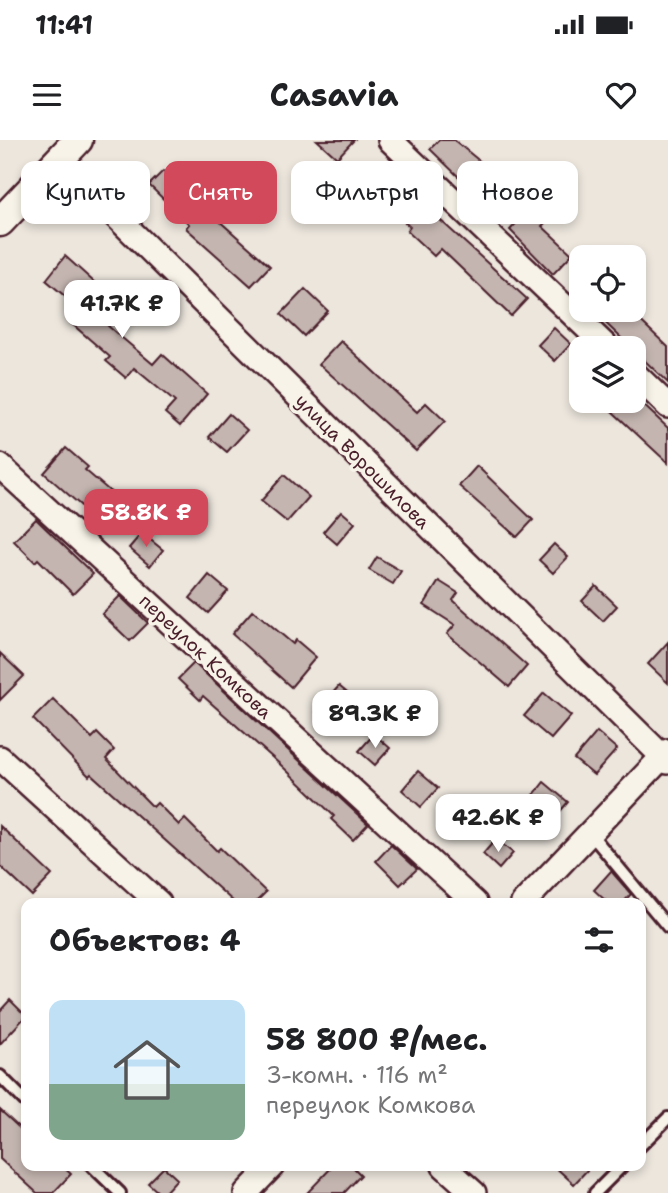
<!DOCTYPE html>
<html lang="ru">
<head>
<meta charset="utf-8">
<style>
	body { margin:0; font-family:"Shantell Sans",sans-serif; background:#f6f6f6; color:#202124; height:100vh; display:flex; flex-direction:column; font-size:26px; white-space:nowrap }
	* { box-sizing:border-box; margin:0 }
	p { font-size:23px; color:#757577 }
	.icon { flex:none; width:38px; height:38px; fill:none; stroke:currentColor; stroke-width:2; stroke-linecap:round; stroke-linejoin:round }
	.map { position:relative; flex:1; overflow:hidden }
	.details { position:absolute; left:21px; top:758px; width:625px; height:273px; display:flex; flex-direction:column; background:#fff; border-radius:14px; box-shadow:0 4px 10px #0003 }
	.details>* { flex:none }
	.hud { position:absolute; left:21px; top:21px; width:626px; height:63px; display:flex; gap:14px }
	.buttons { position:absolute; left:569px; top:105px; display:grid; gap:14px }
	.buttons a { display:grid; place-items:center; width:77px; height:77px; border-radius:14px; background:#fff; box-shadow:0 4px 10px #0003; font-size:35px }
	.price { position:absolute; translate:-50% -60px; padding:0 16px; border-radius:14px; background:#fff; color:#222; font-size:23px; line-height:46px; filter:drop-shadow(0 2px 4px #0008) }
	.price::after { content:''; position:absolute; left:50%; top:42px; width:21px; height:16px; margin-left:-10px; background:inherit; clip-path:polygon(0 0,100% 0,50% 100%) }
	.price.active { background:#d1495b; color:#fff }
	ul { padding:0; list-style:none }
	li { display:flex; align-items:center; gap:21px; height:175px; padding:0 28px }
	li+li { border-top:2px solid #e0e0e0 }
	li span { display:grid; place-items:center; flex:none; width:196px; height:140px; border-radius:14px; color:#555 }
	li>.icon { margin-inline-start:auto }
	span .icon { width:84px; height:84px; fill:#fffc; stroke-width:1 }
	li b { font-size:30px }
	h2 { display:flex; justify-content:space-between; align-items:center; height:84px; padding:0 28px; font-size:30px }
	.pill { padding:0 24px; border-radius:14px; background:#fff; box-shadow:0 4px 10px #0003; font-size:24px; line-height:63px }
	.pill.active { background:#d1495b; color:#fff }
	.status { display:flex; justify-content:space-between; align-items:center; height:49px; padding:0 35px; background:#fff; direction:ltr }
	.status svg { height:19px; fill:currentColor }
	header { display:flex; justify-content:space-between; align-items:center; height:91px; padding:0 28px; background:#fff; font-size:32px; font-weight:700 }
	.map>svg:first-child { display:block }
</style>
</head>
<body>
<div class="status"><b>11:41</b><svg viewBox="0 0 49 12"><path d="M0 12V9h3v3zM5 12V6h3v6zM10 12V3h3v9zM15 12V0h3v12zM26 1h20v11H26zM47 4h2v5h-2z"/></svg></div>
<header><svg class="icon" aria-label="menu" viewBox="0 0 24 24"><path d="M4 6h16M4 12h16M4 18h16"/></svg>Casavia<svg class="icon" aria-label="heart" viewBox="0 0 24 24"><path d="M12 20l-8-8c-3-5 5-10 8-4 3-6 11-1 8 4z"/></svg></header>
<div class="map">
<svg width="668" height="1053" viewBox="0 0 668 1053">
	<rect width="100%" height="100%" fill="#ece6dd"/>
	<filter id="ink" filterUnits="userSpaceOnUse"><feTurbulence type="fractalNoise" baseFrequency=".0143" numOctaves="2"/><feDisplacementMap in="SourceGraphic" scale="14" xChannelSelector="R" yChannelSelector="G"/><feConvolveMatrix kernelMatrix="1 2 1 2 8 2 1 2 1" color-interpolation-filters="sRGB"/></filter>
	<g filter="url(#ink)">
		<g fill="#c4b5b0" stroke="#4a1f2b" stroke-width="2">
			<polygon points="317,0 354,0 337,18"/>
			<polygon points="439,0 454,0 499,37 477,60 462,46 465,43 430,9"/>
			<polygon points="163,31 270,126 251,146 186,88 189,84 149,45"/>
			<polygon points="395,39 527,159 511,176 441,109 434,116 407,91 410,87 378,57"/>
			<polygon points="532,66 547,81 542,86 572,114 553,134 510,90"/>
			<polygon points="65,116 123,168 108,186 153,224 162,214 207,254 180,286 165,273 175,262 134,228 126,238 106,221 110,217 71,183 81,170 46,140"/>
			<polygon points="305,149 328,171 304,196 281,174"/>
			<polygon points="592,170 629,170 668,207 668,243"/>
			<polygon points="554,188 571,204 555,221 538,205"/>
			<polygon points="341,201 417,272 426,263 445,281 416,311 319,224"/>
			<polygon points="601,261 639,261 668,288 668,323"/>
			<polygon points="229,274 247,290 227,312 209,297"/>
			<polygon points="66,308 88,327 85,330 126,365 106,388 44,333"/>
			<polygon points="477,326 533,380 517,397 459,346"/>
			<polygon points="284,335 309,357 287,382 261,361"/>
			<polygon points="341,371 355,383 337,404 323,392"/>
			<polygon points="36,379 93,434 73,454 38,419 35,422 14,401"/>
			<polygon points="142,393 163,410 150,426 129,408"/>
			<polygon points="554,404 568,417 553,433 539,420"/>
			<polygon points="377,417 401,431 393,444 369,430"/>
			<polygon points="209,435 228,451 208,473 190,458"/>
			<polygon points="439,441 458,453 453,460 527,526 509,547 447,494 455,485 424,465"/>
			<polygon points="596,446 617,466 603,481 582,461"/>
			<polygon points="120,456 148,483 130,501 102,474"/>
			<polygon points="253,470 293,504 296,500 316,517 291,547 232,494"/>
			<polygon points="668,502 668,543 648,524"/>
			<polygon points="0,513 24,536 0,560"/>
			<polygon points="194,523 368,684 353,700 331,679 334,676 283,627 203,556 200,560 178,539"/>
			<polygon points="339,546 357,561 334,588 316,572"/>
			<polygon points="544,553 571,576 551,599 524,576"/>
			<polygon points="53,559 92,598 97,593 114,610 106,619 153,667 157,663 179,685 185,679 217,711 220,708 266,752 255,763 235,763 91,634 89,636 33,579"/>
			<polygon points="597,592 617,609 594,635 574,619"/>
			<polygon points="374,594 390,608 375,625 359,611"/>
			<polygon points="418,631 438,648 421,667 402,650"/>
			<polygon points="544,642 568,662 552,681 529,661"/>
			<polygon points="0,686 52,735 32,756 0,726"/>
			<polygon points="496,699 513,713 499,729 483,714"/>
			<polygon points="391,705 417,729 400,745 376,721"/>
			<polygon points="611,731 631,754 623,763 608,763 594,750"/>
			<polygon points="10,860 26,876 0,904 0,871"/>
			<polygon points="0,970 26,994 26,1026 62,1026 71,1034 53,1053 37,1053 0,1019"/>
			<polygon points="333,1026 352,1026 361,1035 344,1053 307,1053"/>
			<polygon points="554,1026 591,1026 574,1044"/>
			<polygon points="164,1027 177,1039 164,1053 159,1053 148,1043"/>
		</g>
		<g fill="none" stroke-linecap="round" stroke-linejoin="round">
			<g stroke="#4a1f2b" stroke-width="16">
				<g id="service">
					<polyline points="590,693 668,787"/>
					<polyline points="0,936 26,962"/>
					<polyline points="640,1006 668,978"/>
					<polyline points="92,1026 120,1053"/>
					<polyline points="595,1053 622,1026"/>
				</g>
			</g>
			<g stroke="#4a1f2b" stroke-width="28">
				<g id="minor">
					<polyline points="390,0 608,208"/>
					<polyline points="59,20 668,622"/>
					<polyline points="634,233 668,266"/>
					<polyline points="0,326 475,763"/>
					<polyline points="0,618 159,763"/>
					<polyline points="523,763 668,611"/>
					<polyline points="444,1026 474,1053"/>
					<polyline points="246,1053 272,1026"/>
				</g>
			</g>
			<g stroke="#4a1f2b" stroke-width="33">
				<polyline id="tertiary" points="0,82 78,0"/>
			</g>
			<use href="#service" stroke="#f7f3e8" stroke-width="10"/>
			<use href="#minor" stroke="#f7f3e8" stroke-width="23"/>
			<use href="#tertiary" stroke="#f7f3e8" stroke-width="28"/>
		</g>
	</g>
	<g text-anchor="middle" stroke-width="7" stroke-linejoin="round" paint-order="stroke">
		<g font-size="19" fill="#4a1f2b" stroke="#f7f3e8">
			<text transform="translate(363 321) rotate(45)" y="7">улица Ворошилова</text>
			<text transform="translate(206 516) rotate(43)" y="7">переулок Комкова</text>
		</g>
	</g>
</svg>
<div class="buttons">
<a><svg class="icon" aria-label="locate" viewBox="0 0 24 24"><circle cx="12" cy="12" r="6"/><path d="M12 2v4M12 18v4M2 12h4M18 12h4"/></svg></a>
<a><svg class="icon" aria-label="layers" viewBox="0 0 24 24"><path d="M12 4l9 5-9 5-9-5zM3 14l9 5 9-5"/></svg></a>
</div>
<b class="price" style="left:122px;top:200px">41.7K ₽</b>
<b class="price active" style="left:146px;top:409px">58.8K ₽</b>
<b class="price" style="left:375px;top:610px">89.3K ₽</b>
<b class="price" style="left:498px;top:714px">42.6K ₽</b>
<div class="hud">
<a class="pill">Купить</a>
<a class="pill active">Снять</a>
<a class="pill">Фильтры</a>
<a class="pill">Новое</a>
</div>
<section class="details">
<h2>Объектов: 4<svg class="icon" aria-label="filters" viewBox="0 0 24 24"><path d="M4 7h16M4 17h16"/><circle cx="9" cy="7" r="2"/><circle cx="15" cy="17" r="2"/></svg></h2>
<ul>
<li><span style="background:linear-gradient(#bfe0f5 60%,#7fa58c 0)"><svg class="icon" aria-label="home" viewBox="0 0 24 24"><path d="M3 11l9-7 9 7M6 9v11h12V9"/></svg></span><div><b>58 800 ₽/мес.</b><p>3-комн. · 116 m²</p><p>переулок Комкова</p></div></li>
</ul>
</section>
</div>
</body>
</html>
